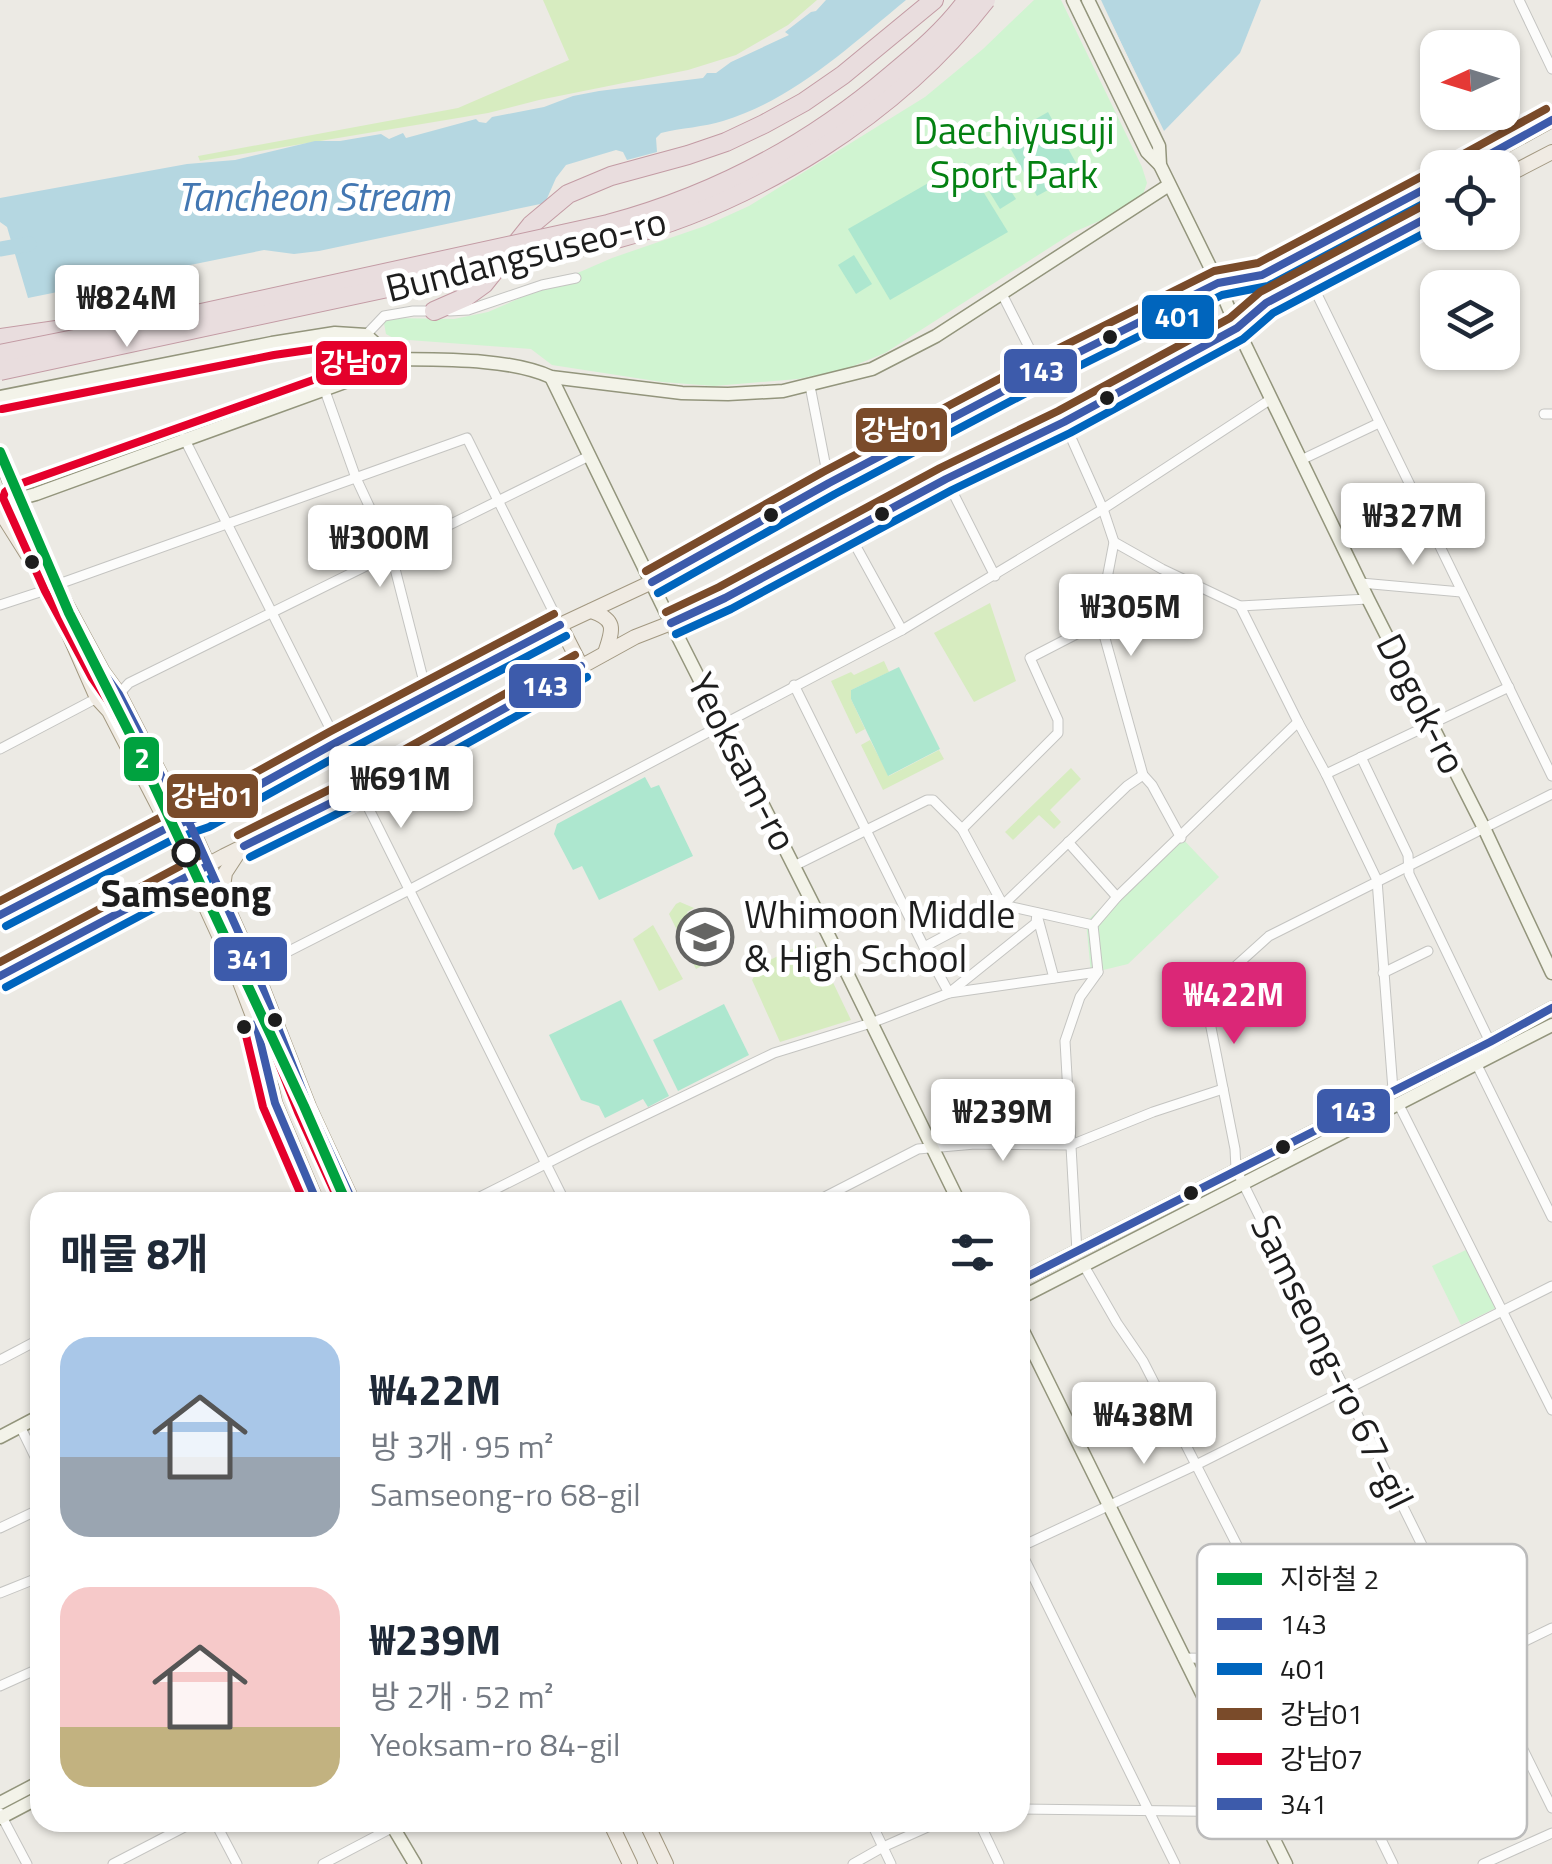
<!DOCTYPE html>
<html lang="ko">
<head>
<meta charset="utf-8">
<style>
	body { margin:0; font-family:"Titillium Web","Noto Sans KR",sans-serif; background:#f6f6f7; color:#1f2937; height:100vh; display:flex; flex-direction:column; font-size:38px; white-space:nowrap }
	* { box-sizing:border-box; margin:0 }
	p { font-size:32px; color:#747a83 }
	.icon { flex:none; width:55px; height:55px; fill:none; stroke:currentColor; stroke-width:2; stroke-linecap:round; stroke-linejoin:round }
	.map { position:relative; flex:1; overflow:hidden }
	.sheet { position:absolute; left:30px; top:1192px; width:1000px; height:640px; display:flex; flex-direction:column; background:#fff; border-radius:30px; box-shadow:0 2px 8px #0004 }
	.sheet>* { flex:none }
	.needle { width:65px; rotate:266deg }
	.buttons { position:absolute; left:1420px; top:30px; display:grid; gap:20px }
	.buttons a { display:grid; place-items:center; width:100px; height:100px; border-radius:20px; background:#fff; box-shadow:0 2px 8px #0004; font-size:50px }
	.price { position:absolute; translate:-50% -85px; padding:0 22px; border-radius:10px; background:#fff; color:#222; font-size:32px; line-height:65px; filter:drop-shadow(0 2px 5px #0008) }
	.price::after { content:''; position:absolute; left:50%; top:60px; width:30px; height:22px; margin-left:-15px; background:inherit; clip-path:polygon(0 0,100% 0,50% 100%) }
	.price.current { background:#db2777; color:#fff }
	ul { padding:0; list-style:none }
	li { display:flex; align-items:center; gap:30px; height:250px; padding:0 30px }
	li span { display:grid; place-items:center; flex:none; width:280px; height:200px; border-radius:30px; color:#555 }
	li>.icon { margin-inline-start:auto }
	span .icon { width:120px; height:120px; fill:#fffc; stroke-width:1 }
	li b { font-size:42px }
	h2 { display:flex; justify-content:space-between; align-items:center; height:120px; padding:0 30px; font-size:42px }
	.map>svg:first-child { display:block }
</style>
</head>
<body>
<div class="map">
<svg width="1552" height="1864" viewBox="0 0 1552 1864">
	<rect width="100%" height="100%" fill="#eceae4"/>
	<g fill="#d7ecc0">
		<polygon points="543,0 817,0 788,25 736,55 688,70 539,100 488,113 200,161 198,156 458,108 569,60"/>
		<polygon points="990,603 1016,681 974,702 934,633"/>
		<polygon points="884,661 889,672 851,690 851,699 865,729 856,734 831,681 851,672 854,675"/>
		<polygon points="870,740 889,776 939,750 944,759 883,790 861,745"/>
		<polygon points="1071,768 1081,779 1050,810 1061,822 1054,829 1039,815 1013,840 1005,832"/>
		<polygon points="680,902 694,908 687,912 702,943 706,942 713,960 696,969 669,914 676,904"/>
		<polygon points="653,925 683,979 659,991 633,939"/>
		<polygon points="815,945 851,1020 780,1042 752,980 762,964 798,946 801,952"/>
	</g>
	<g fill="#d0f4d1">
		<polygon points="1034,0 1061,0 1142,167 1147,183 1142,197 1113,215 1074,232 885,353 846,369 798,379 714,386 662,382 552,365 531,349 395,339 386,334 384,323 389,318 454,319 488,312 612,258 705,226 749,206 925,97 983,49"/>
		<polygon points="1178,834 1219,877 1128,964 1091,973 1086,922"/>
		<polygon points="1468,1249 1496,1308 1461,1325 1432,1266"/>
	</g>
	<g fill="#ade7cf">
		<polygon points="1048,112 1081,172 1037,196 1004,137"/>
		<polygon points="965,162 1008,232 890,300 848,229"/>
		<polygon points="997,170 1016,199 1000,209 982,180"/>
		<polygon points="854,255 872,284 856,294 838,265"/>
		<polygon points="899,667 940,749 888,776 851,699 851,690"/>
		<polygon points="645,777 651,788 659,785 693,856 599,900 582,866 573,870 554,834 557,824"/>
		<polygon points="621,1000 669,1096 648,1107 643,1099 605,1118 599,1106 581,1100 549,1035"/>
		<polygon points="724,1004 749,1055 678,1091 653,1040"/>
	</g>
	<g fill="#b5d7e1">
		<path d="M826,0H906C850,46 793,100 723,121C704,127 681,128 661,133L656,138L657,152L627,160L623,152L616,150L566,165L556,178L545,203L319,251L294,254L264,250L28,298L7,227L0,222V198L187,164L235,160L315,141H340L381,134L389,139L403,133L406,138L476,119L479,122L486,123L492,117L544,107L573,96L599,91L703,78L707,73H716L731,62L789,35L785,32L811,12L816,11Z"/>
		<polygon points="1101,0 1261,0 1240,53 1163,132"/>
	</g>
	<polygon fill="#eceae4" points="1096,0 1100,0 1166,135 1165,136 1161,136"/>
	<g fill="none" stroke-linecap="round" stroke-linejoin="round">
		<polyline stroke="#b5d7e1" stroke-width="15" points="0,249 29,244"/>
		<g stroke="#c4c4c1" stroke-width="11">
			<g id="street">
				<polyline points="1519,0 1552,69"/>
				<polyline points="1310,280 1552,776"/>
				<polyline points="1002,294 1041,371"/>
				<polyline points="449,311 468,310 542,285 576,278"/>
				<polyline points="366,335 384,316 413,311 434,311"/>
				<polyline points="810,386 829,483"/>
				<polyline points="324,388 356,478 391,553 427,694"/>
				<polyline points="1544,414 1552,414"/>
				<polyline points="1064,422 1103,509 1114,542 1100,615 1101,624 1143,775 1152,785 1181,838"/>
				<polyline points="184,438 337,742"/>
				<polyline points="1301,460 1379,423"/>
				<polyline points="946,479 995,576"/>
				<polyline points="848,532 902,630"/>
				<polyline points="1114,542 1162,569 1240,606 1368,599"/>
				<polyline points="1361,583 1461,592"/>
				<polyline points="56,585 467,438 560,625"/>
				<polyline points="0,605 49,589"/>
				<polyline points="1240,606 1298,722 1326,774 1377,880 1393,1090"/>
				<polyline points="794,685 924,947 949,993 1036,923 1037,913"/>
				<polyline points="119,694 129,683 589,456"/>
				<polyline points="0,749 97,698"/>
				<polyline points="1361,757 1408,855 1409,874 1490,1042"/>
				<polyline points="1326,774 1509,687"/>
				<polyline points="359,789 565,1202"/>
				<polyline points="1552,794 1269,936 1208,991 1205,997 1235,1149 1236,1169 1552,1808"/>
				<polyline points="962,829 1058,733 1058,720 1030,658 1092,626 1101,624"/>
				<polyline points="1068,842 1117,897"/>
				<polyline points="794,866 927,800 933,800 962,829 1003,905 1093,925"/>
				<polyline points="1037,915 1054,978"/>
				<polyline points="924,947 1003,905 1127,786 1143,775"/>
				<polyline points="1383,973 1428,951"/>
				<polyline points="238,977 409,890 902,630 1103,509 1271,399"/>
				<polyline points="1476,1063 1552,1217"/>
				<polyline points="1398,1103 1552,1410"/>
				<polyline points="470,1202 589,1142 774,1053 871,1023 949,993 1098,972"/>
				<polyline points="815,1202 918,1149 975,1144 1071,1145 1153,1112 1223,1089"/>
				<polyline points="1077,1252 1065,1041 1080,997 1098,972 1093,925 1117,897 1298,722"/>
				<polyline points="1083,1264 1117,1323 1143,1361 1240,1551 1393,1864"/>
				<polyline points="0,1360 40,1339"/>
				<polyline points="20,1426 40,1467"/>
				<polyline points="0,1528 40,1509"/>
				<polyline points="1020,1547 1196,1465 1552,1286"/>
				<polyline points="1020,1550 1175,1864"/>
				<polyline points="0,1593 40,1577"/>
				<polyline points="1183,1658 1482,1662 1552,1628"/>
				<polyline points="0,1686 40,1668"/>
				<polyline points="1020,1809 1261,1812"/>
				<polyline points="0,1813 27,1864"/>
				<polyline points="215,1822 237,1864"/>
				<polyline points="871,1822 891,1864"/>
				<polyline points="979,1822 999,1864"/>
				<polyline points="113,1864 194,1822"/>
				<polyline points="323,1864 403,1822"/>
				<polyline points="853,1864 883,1847 939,1822"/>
				<polyline points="1483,1864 1552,1833"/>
			</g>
		</g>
		<g stroke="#93957c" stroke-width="15">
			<g id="secondary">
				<polyline points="1073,0 1147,152 1160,165"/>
				<polyline points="1088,0 1159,146 1160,165 1218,283 1237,328 1368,599 1484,828 1552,973"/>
				<path d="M386,359C435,360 507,357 551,377L682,393L728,394L783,391L872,369L936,336L1169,185"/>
				<polyline points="551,377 671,623 820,918 959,1202"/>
				<polyline points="0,397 272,343 335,333 366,335 379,347 386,359"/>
				<polyline points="0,504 36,494 367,374 386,359"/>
				<polyline points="1020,1280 1490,1042 1552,1008"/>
				<polyline points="1020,1298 1552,1025"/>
				<polyline points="1020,1325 1286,1864"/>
				<polyline points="0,1437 40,1416"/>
				<polyline points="0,1803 40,1782"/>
				<polyline points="0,1818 40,1797"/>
				<polyline points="390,1822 415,1864"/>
			</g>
		</g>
		<g stroke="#a29881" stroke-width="16">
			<g id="primary">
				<polyline points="1464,168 1552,120"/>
				<polyline points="1502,178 1552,152"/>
				<polyline points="0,455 21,512 56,585 103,672 119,694 167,787 188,820 255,969 309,1107 353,1202"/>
				<polyline points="0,511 49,589 97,698 109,711 169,827 238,977 259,1032 275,1103 317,1202"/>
				<path d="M591,611C617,620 613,629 605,653"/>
				<polyline points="560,625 581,666"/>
				<polyline points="168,788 193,798 229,798"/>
				<polyline points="222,893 225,873 240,850"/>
				<polyline points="0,915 169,827 203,816 427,694 560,625 652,582 829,483 1041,371 1218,283 1262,275 1438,182"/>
				<polyline points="0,976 224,856 359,789 635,637 671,623 725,598 946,479 1064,422 1237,328 1266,303 1438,212"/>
				<polyline points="610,1822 630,1864"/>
				<polyline points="646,1822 666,1864"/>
			</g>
		</g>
		<g stroke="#c39ba4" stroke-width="20">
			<g id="highway">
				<polyline points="434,311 466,297 484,284 531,225 568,194 611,176 688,155 726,142 764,124 804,102 843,75 934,0"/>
				<polyline points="0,338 125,320 149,320"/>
			</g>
		</g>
		<use href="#street" stroke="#fcfcfb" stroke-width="9"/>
		<use href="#secondary" stroke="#f3f3e9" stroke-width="12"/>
		<use href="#primary" stroke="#f0ebe3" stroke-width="14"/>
		<use href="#highway" stroke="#e9ddde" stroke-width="18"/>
		<g stroke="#c39ba4" stroke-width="20" stroke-linecap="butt">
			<g id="highway-bridge">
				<path d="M0,354L169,320L608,224C712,196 809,145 891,75C919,52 946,29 967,0"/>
				<path d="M0,371L616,239C756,202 897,115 986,0"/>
			</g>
		</g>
		<use href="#highway-bridge" stroke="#e9ddde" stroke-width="18"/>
		<g stroke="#fff" stroke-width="15">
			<g id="bus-1">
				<polyline points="1465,168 1552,120"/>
				<polyline points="652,582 829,483 1041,371 1218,283 1262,275 1438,182"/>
				<polyline points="671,623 725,598 946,479 1064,422 1237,328 1266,303 1438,212"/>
				<polyline points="244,846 359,789 581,666"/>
				<polyline points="0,915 169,827 203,816 337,742 560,625"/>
				<polyline points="0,976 207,866"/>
				<polyline points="1020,1280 1490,1042 1552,1008"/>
			</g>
		</g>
		<g stroke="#fff" stroke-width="15">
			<g id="bus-2">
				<polyline points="658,593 835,494 1047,382 1222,295 1268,286 1438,196"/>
				<polyline points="676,634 731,609 952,490 1070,433 1243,339 1273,313 1438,226"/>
				<polyline points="250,857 365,800 587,677"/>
				<polyline points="6,926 174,839 209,827 343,753 566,636"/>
				<polyline points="6,987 213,877"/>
			</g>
		</g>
		<g stroke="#fff" stroke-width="15">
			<g id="bus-3">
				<polyline points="1458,157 1546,109"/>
				<polyline points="646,571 823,472 1035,360 1214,271 1258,263 1432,171"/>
				<polyline points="666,612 719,587 940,468 1058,411 1230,318 1260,292 1432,201"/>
				<polyline points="238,835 353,778 575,655"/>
				<polyline points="0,901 163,816 198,804 331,731 554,614"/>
				<polyline points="0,962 201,855"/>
			</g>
		</g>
		<g stroke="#fff" stroke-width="15">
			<g id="bus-4">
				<polyline points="2,409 274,355 336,346 361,347 370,356 361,363 11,487 5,492 3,498 45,591 92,678 108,701 156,793 177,826 243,974 298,1112 339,1202"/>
				<polyline points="244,1027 263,1107 304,1202"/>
			</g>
		</g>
		<g stroke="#fff" stroke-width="15">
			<g id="bus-5">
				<polyline points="0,455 21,512 56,585 103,672 119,694 167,787 188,820 255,969 309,1107 353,1202"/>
				<polyline points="256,1024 275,1103 317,1202"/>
			</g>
		</g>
		<use href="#bus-1" stroke="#3d5bab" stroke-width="8"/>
		<use href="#bus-2" stroke="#0065bd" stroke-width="8"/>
		<use href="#bus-3" stroke="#7a4b2a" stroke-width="8"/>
		<use href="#bus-4" stroke="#e4002b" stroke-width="8"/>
		<use href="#bus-5" stroke="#3d5bab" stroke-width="8"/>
		<g stroke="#fff" stroke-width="18">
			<polyline id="metro-1" points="0,452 69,613 132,738 304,1106 346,1202"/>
		</g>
		<use href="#metro-1" stroke="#00a23f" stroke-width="10"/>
	</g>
	<defs>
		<g id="school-ring" transform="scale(2.875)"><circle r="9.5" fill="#fff" stroke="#656563" stroke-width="1.5"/><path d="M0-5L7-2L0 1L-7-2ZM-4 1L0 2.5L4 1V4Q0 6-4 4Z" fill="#656563"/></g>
	</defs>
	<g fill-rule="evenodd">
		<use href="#school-ring" x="705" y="937"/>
	</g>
	<g fill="#1d1d1d" stroke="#fff" stroke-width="4">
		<circle cx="1110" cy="337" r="9"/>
		<circle cx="1107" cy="398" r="9"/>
		<circle cx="882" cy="514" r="9"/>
		<circle cx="771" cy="515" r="9"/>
		<circle cx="32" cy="562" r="9"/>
		<circle cx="275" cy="1020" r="9"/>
		<circle cx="244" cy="1027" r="9"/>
		<circle cx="1283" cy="1147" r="9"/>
		<circle cx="1191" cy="1193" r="9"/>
	</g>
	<circle fill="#fff" stroke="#1d1d1d" stroke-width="5" cx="186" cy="853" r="12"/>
	<g text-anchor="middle" stroke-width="10" stroke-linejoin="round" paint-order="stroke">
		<g font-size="38" fill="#048112" stroke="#fff">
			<text x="1014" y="144">Daechiyusuji<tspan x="1014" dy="44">Sport Park</tspan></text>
		</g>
		<g font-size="38" fill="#1d1d1d" stroke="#fff">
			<text transform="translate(526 255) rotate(-14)" y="13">Bundangsuseo-ro</text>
			<text transform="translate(1421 704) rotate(63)" y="13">Dogok-ro</text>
			<text transform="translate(742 762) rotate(63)" y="13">Yeoksam-ro</text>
			<text transform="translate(1332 1362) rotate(64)" y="13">Samseong-ro 67-gil</text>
		</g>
		<g font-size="38" font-weight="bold" fill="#1d1d1d" stroke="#fff">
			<text x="186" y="907">Samseong</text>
		</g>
		<g font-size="38" fill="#1d1d1d" stroke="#fff" text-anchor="start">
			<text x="744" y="928">Whimoon Middle<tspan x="744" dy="44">&amp; High School</tspan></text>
		</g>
		<g font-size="40" font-style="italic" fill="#4377b2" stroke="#fff">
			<text x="313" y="211">Tancheon Stream</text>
		</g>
	</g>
	<rect x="1197" y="1544" width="330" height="295" rx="15" fill="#fff" stroke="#bbb" stroke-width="2.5"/>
	<rect x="1217" y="1573" width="45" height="12" fill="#00a23f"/>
	<rect x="1217" y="1618" width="45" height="12" fill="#3d5bab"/>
	<rect x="1217" y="1663" width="45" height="12" fill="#0065bd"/>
	<rect x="1217" y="1708" width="45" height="12" fill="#7a4b2a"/>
	<rect x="1217" y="1753" width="45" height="12" fill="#e4002b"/>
	<rect x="1217" y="1798" width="45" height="12" fill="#3d5bab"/>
	<g font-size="28" fill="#1d1d1d">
		<text x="1280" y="1589">지하철 2</text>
		<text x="1280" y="1634">143</text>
		<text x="1280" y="1679">401</text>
		<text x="1280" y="1724">강남01</text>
		<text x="1280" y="1769">강남07</text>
		<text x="1280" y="1814">341</text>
	</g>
	<g stroke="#fff" stroke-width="4">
		<rect x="1140" y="293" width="76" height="48" rx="10" fill="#0065bd"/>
		<rect x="314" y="339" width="95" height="48" rx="10" fill="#e4002b"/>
		<rect x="1002" y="347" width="77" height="48" rx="10" fill="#3d5bab"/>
		<rect x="854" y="406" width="95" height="48" rx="10" fill="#7a4b2a"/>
		<rect x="507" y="662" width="76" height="48" rx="10" fill="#3d5bab"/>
		<rect x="122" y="735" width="39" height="48" rx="10" fill="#00a23f"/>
		<rect x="165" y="772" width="95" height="48" rx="10" fill="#7a4b2a"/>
		<rect x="212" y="935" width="77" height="48" rx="10" fill="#3d5bab"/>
		<rect x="1315" y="1087" width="77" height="48" rx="10" fill="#3d5bab"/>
	</g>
	<g font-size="28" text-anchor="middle" font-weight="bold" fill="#fff">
		<text x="1178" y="327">401</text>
		<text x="361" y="373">강남07</text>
		<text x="1041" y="381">143</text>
		<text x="902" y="440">강남01</text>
		<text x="545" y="696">143</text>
		<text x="142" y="768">2</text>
		<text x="212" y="806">강남01</text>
		<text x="250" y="969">341</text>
		<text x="1353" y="1121">143</text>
	</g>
</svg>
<div class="buttons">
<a><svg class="needle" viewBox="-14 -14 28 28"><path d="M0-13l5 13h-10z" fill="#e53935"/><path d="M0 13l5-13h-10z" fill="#747a83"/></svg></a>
<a><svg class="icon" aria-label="locate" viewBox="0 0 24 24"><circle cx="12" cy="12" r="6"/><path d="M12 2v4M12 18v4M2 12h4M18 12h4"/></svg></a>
<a><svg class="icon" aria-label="layers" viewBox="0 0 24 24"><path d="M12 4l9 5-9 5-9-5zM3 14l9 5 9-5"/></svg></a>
</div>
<b class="price" style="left:127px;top:350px">₩824M</b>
<b class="price" style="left:1413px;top:568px">₩327M</b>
<b class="price" style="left:380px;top:590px">₩300M</b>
<b class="price" style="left:1131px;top:659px">₩305M</b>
<b class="price" style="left:401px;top:831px">₩691M</b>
<b class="price current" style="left:1234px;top:1047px">₩422M</b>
<b class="price" style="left:1003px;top:1164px">₩239M</b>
<b class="price" style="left:1144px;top:1467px">₩438M</b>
<section class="sheet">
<h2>매물 8개<svg class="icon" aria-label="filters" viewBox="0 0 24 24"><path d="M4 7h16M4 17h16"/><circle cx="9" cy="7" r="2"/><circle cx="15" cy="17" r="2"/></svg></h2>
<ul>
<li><span style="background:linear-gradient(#a9c7e8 60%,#9aa5b1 0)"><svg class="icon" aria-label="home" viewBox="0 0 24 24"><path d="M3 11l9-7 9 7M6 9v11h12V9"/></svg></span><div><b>₩422M</b><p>방 3개 · 95 m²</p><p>Samseong-ro 68-gil</p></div></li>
<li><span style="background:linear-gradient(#f6c9c9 70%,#c2b280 0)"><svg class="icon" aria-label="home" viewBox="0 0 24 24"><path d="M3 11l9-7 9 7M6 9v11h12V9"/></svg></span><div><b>₩239M</b><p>방 2개 · 52 m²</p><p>Yeoksam-ro 84-gil</p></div></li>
</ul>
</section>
</div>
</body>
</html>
